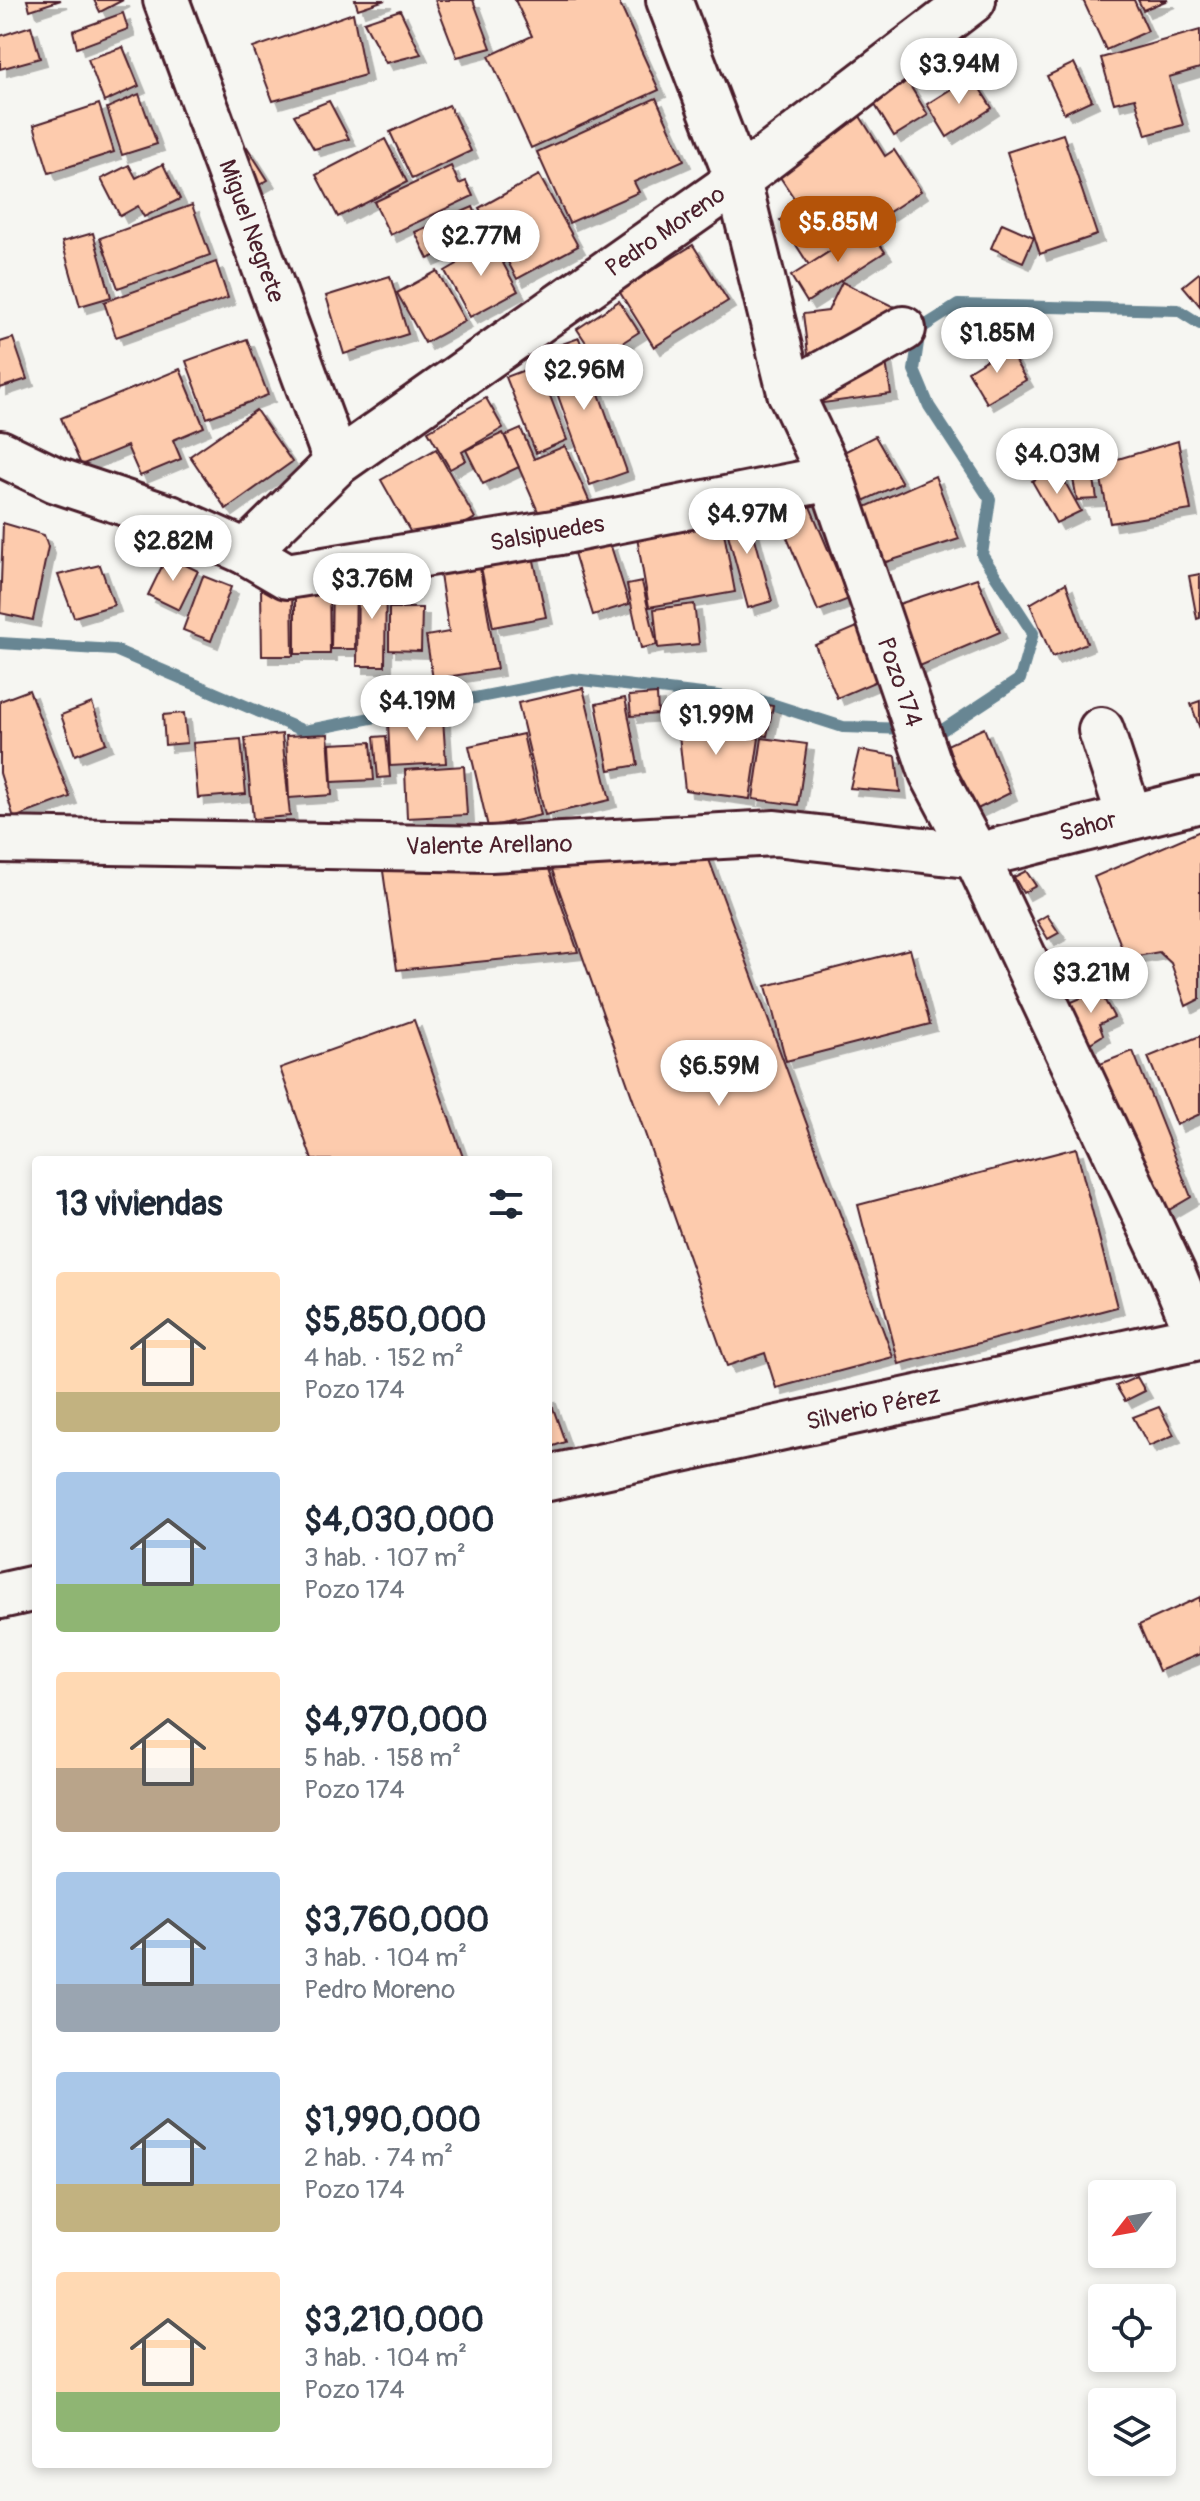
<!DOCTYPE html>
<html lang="es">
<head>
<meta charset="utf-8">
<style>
	body { margin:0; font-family:Pangolin,sans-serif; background:#f2f2f3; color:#1f2937; height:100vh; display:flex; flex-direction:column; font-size:30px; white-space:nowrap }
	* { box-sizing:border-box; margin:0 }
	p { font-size:26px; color:#747a83 }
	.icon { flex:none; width:44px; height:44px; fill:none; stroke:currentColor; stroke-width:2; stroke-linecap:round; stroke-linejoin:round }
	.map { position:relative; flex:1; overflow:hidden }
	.details { position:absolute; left:32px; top:1156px; width:520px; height:1312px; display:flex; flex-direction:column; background:#fff; border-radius:8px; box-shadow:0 4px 12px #0003 }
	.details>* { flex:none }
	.needle { width:52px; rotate:239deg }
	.tools { position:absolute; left:1088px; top:2180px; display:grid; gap:16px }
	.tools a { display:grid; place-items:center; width:88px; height:88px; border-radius:8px; background:#fff; box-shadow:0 4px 12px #0003; font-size:40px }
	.price { position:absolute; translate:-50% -68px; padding:0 18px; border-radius:28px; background:#fff; color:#222; font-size:26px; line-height:52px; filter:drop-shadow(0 2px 4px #0008) }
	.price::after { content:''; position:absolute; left:50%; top:48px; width:24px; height:18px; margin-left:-12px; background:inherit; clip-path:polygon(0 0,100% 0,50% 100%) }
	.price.selected { background:#b45309; color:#fff }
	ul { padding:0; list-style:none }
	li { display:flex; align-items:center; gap:24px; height:200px; padding:0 24px }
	li span { display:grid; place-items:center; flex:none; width:224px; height:160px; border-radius:8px; color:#555 }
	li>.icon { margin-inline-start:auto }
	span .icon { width:96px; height:96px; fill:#fffc; stroke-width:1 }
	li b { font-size:34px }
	h2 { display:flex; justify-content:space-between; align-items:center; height:96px; padding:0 24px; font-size:34px }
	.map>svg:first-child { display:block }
</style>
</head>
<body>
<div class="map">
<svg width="1200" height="2501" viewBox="0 0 1200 2501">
	<defs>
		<filter id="shadow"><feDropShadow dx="7" dy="7" stdDeviation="0" flood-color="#0004"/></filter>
	</defs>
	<rect width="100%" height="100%" fill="#f6f6f2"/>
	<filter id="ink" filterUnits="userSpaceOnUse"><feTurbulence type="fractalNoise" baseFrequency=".0125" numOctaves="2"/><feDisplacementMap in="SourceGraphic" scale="16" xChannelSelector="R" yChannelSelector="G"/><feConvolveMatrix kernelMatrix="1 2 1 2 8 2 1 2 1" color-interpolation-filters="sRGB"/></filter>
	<g filter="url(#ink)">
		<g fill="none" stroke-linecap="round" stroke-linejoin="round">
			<g stroke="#688693" stroke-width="12">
				<polyline points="0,643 115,650 304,731 573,679 762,701 843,727 909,729"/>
				<polyline points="927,730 941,731 1020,679 1033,633 982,555 990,499 929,406 914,370 920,329 958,305 1178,310 1200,324"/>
			</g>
		</g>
		<g fill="#fdcbad" stroke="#4a1f2b" stroke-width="2" filter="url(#shadow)">
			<polygon points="27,0 61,0 30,10"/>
			<polygon points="94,0 123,0 100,12"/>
			<polygon points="355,0 385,0 358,9"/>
			<polygon points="435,0 473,0 491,48 457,57"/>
			<polygon points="515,0 618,0 659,90 531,148 489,56 532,36"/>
			<polygon points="1083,0 1134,0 1148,31 1106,50"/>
			<polygon points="1138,0 1168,0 1143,10"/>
			<polygon points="400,10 421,54 386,63 364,22"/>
			<polygon points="123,13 128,29 77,48 73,31"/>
			<polygon points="353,13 365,75 273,101 253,48"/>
			<polygon points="31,26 40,58 0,69 0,36"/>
			<polygon points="1200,30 1200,68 1169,77 1183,125 1146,135 1135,98 1114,103 1101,58"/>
			<polygon points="123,47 139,86 104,102 88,59"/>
			<polygon points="1074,63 1092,100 1064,113 1047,76"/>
			<polygon points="972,76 992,108 947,137 927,104"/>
			<polygon points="906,79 928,115 894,136 872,100"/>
			<polygon points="139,94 157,144 122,155 107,108"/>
			<polygon points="656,98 684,160 634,182 639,192 569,223 537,152"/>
			<polygon points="329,101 349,139 314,149 294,115"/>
			<polygon points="99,104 114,152 49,173 34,125"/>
			<polygon points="449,105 471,151 412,179 390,132"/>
			<polygon points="858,113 885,156 894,150 921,191 809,265 780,220 800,207 774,168"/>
			<polygon points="1063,134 1097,235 1040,254 1007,152"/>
			<polygon points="385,139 407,182 338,217 316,175"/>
			<polygon points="247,147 268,180 234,199 215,164"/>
			<polygon points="163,164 180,199 144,217 138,206 120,216 101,179 129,165 136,178"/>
			<polygon points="451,166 459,184 466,181 473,196 390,235 374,202"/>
			<polygon points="539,175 578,246 517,279 479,208"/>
			<polygon points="192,205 210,255 118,288 100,238"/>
			<polygon points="473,207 485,234 428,259 415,232"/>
			<polygon points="1002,223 1034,237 1023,262 991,248"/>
			<polygon points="868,227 885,252 807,302 791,276"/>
			<polygon points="93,233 111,297 80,306 62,242"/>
			<polygon points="489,237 518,291 470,317 445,271 457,264 454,257"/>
			<polygon points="693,245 728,301 654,347 619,291"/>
			<polygon points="216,262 228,298 116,337 104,302"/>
			<polygon points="437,271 465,321 425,343 397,293"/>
			<polygon points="1199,273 1200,274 1200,306 1183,286"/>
			<polygon points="390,276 408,334 344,354 326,296"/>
			<polygon points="842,282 907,313 809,362 803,314 828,311"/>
			<polygon points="619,301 639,332 597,359 577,329"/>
			<polygon points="13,338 27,379 0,388 0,342"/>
			<polygon points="579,338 627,472 590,485 542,351"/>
			<polygon points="247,339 268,395 207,418 186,361"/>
			<polygon points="1007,347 1026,380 987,403 968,371"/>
			<polygon points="885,355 891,394 816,404 810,365"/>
			<polygon points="538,365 567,440 536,453 506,377"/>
			<polygon points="180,369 204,427 173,440 181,459 140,476 127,446 81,465 61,418"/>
			<polygon points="486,398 503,428 462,452 466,460 450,469 428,431"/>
			<polygon points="256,410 292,462 226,509 190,456"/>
			<polygon points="521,429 534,459 565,446 594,512 547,532 505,436"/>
			<polygon points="503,433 519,467 483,484 466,450"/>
			<polygon points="875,436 902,483 861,502 842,453"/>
			<polygon points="1178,441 1191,510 1110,523 1098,465"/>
			<polygon points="436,449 475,518 420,549 381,480"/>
			<polygon points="1057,468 1081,511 1056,523 1032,481"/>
			<polygon points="935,476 959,539 883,563 863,508"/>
			<polygon points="1073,479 1094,479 1097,499 1077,500"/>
			<polygon points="803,490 849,599 818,611 772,502"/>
			<polygon points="746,505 772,601 748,608 722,512"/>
			<polygon points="720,511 735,592 649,607 635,526"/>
			<polygon points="3,523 44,535 48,547 33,620 0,613"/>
			<polygon points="530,542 546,617 493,627 478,552"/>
			<polygon points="610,543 629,604 593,615 574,553"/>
			<polygon points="167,556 198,571 179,610 148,595"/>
			<polygon points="100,565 114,605 74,617 58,575"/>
			<polygon points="480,568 497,669 433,679 426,636 449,632 440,575"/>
			<polygon points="1200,574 1200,618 1197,619 1189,576"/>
			<polygon points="203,576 231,587 211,641 183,630"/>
			<polygon points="358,576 386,576 385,666 357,666"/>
			<polygon points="977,578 1000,632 915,668 893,606"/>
			<polygon points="642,582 657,645 641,648 627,585"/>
			<polygon points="332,583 356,584 355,649 331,649"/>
			<polygon points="1066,583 1087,643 1052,657 1030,604"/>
			<polygon points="295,586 329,586 330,654 295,654"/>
			<polygon points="261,587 292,587 293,656 262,656"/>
			<polygon points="694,604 699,644 658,648 654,609"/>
			<polygon points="389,608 422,608 421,651 389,650"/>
			<polygon points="857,627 879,680 837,698 815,645"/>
			<polygon points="583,688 610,800 545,815 518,703"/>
			<polygon points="29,690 70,797 14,818 0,773 0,701"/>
			<polygon points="657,694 658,714 631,716 629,696"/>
			<polygon points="625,698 638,765 609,770 596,704"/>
			<polygon points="1200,701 1200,729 1191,704"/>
			<polygon points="92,703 106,743 75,755 61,715"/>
			<polygon points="754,703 773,706 767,736 749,733"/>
			<polygon points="676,707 759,738 750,799 685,790"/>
			<polygon points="184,713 187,743 165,745 163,715"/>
			<polygon points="443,719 446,763 390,766 388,722"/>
			<polygon points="984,728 1010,793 961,817 936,750"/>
			<polygon points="282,734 290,816 253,819 245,738"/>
			<polygon points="328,734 332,795 289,798 286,736"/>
			<polygon points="523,734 541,815 488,827 469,746"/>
			<polygon points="386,736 390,777 378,778 374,737"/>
			<polygon points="762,738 807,744 798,805 753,799"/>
			<polygon points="241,739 246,794 198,798 193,743"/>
			<polygon points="371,742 374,780 332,782 330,744"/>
			<polygon points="859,750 896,756 900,792 850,788"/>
			<polygon points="464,766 467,815 407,818 405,770"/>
			<polygon points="1200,831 1200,999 1186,1006 1171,963 1159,952 1126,958 1094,877"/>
			<polygon points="701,838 893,1357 776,1388 765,1353 727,1366 544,847"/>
			<polygon points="543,852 578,952 397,970 381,857"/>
			<polygon points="1026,871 1036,886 1023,893 1014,877"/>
			<polygon points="1047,915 1059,933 1048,939 1037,921"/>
			<polygon points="910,949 930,1024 786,1061 766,986"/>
			<polygon points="1099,990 1114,1017 1099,1024 1103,1035 1087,1045 1067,1004"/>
			<polygon points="414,1020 464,1160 312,1160 280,1068"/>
			<polygon points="1200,1036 1200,1114 1176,1125 1148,1057"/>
			<polygon points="1133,1051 1191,1197 1162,1214 1095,1066"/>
			<polygon points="1076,1148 1117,1307 899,1364 858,1205"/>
			<polygon points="1137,1377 1145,1391 1125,1401 1116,1386"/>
			<polygon points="548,1394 565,1442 548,1448"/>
			<polygon points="1159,1407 1174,1435 1149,1446 1133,1417"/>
			<polygon points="1200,1597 1200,1654 1159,1671 1139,1625"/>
		</g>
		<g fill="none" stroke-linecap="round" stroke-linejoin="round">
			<g stroke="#4a1f2b" stroke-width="50">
				<g id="minor">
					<polyline points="166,0 337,463"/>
					<polyline points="790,392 903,329"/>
					<polyline points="0,453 56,480 170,518 246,552 287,576 560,532 831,478"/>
					<polyline points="246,552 337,463 738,180 973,0"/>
					<polyline points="1101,730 1129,815"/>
					<polyline points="0,840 490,849 775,833 976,856 1200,800"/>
					<polyline points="548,1478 1199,1337 1173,1274 976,856 932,773 831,478 790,392 738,180 669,0"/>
					<polyline points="0,1596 36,1588"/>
				</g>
			</g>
			<use href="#minor" stroke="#f6f6f2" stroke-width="44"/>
		</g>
	</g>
	<g text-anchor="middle" stroke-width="7" stroke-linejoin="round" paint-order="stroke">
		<g font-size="24" fill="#4a1f2b" stroke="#f6f6f2">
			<text transform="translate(252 231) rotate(70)" y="8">Miguel Negrete</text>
			<text transform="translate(665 231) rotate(-35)" y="8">Pedro Moreno</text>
			<text transform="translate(547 533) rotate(-10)" y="8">Salsipuedes</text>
			<text transform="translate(900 682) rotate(71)" y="8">Pozo 174</text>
			<text transform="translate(1088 826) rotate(-15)" y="8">Sahor</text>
			<text transform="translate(489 845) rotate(-1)" y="8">Valente Arellano</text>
			<text transform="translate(873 1408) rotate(-12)" y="8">Silverio Pérez</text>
		</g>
	</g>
</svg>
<div class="tools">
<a><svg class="needle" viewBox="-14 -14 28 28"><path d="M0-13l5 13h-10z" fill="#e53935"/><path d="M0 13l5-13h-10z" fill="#747a83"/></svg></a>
<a><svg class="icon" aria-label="locate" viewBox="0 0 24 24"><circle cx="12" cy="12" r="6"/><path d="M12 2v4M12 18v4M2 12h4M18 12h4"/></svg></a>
<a><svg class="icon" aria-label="layers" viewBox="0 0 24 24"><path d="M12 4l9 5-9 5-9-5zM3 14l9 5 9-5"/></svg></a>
</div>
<b class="price" style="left:959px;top:106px">$3.94M</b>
<b class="price selected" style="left:838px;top:264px">$5.85M</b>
<b class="price" style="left:481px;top:278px">$2.77M</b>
<b class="price" style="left:997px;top:375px">$1.85M</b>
<b class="price" style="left:584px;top:412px">$2.96M</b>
<b class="price" style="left:1057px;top:496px">$4.03M</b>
<b class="price" style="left:747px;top:556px">$4.97M</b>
<b class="price" style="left:173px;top:583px">$2.82M</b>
<b class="price" style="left:372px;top:621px">$3.76M</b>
<b class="price" style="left:417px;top:743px">$4.19M</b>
<b class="price" style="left:716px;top:757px">$1.99M</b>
<b class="price" style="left:1091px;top:1015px">$3.21M</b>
<b class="price" style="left:719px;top:1108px">$6.59M</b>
<section class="details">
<h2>13 viviendas<svg class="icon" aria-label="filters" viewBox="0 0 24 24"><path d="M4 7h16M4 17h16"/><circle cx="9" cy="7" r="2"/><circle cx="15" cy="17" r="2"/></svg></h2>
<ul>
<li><span style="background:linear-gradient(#ffd9b3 75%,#c2b280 0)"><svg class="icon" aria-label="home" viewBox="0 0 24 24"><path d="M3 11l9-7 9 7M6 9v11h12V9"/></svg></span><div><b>$5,850,000</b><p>4 hab. · 152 m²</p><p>Pozo 174</p></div></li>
<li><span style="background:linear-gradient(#a9c7e8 70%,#8fb573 0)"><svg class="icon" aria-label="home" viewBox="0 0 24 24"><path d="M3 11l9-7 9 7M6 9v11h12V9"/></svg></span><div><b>$4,030,000</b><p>3 hab. · 107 m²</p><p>Pozo 174</p></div></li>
<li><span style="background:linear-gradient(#ffd9b3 60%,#b9a48a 0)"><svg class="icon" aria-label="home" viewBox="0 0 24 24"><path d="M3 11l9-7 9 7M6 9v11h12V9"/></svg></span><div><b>$4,970,000</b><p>5 hab. · 158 m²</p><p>Pozo 174</p></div></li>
<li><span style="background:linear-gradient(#a9c7e8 70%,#9aa5b1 0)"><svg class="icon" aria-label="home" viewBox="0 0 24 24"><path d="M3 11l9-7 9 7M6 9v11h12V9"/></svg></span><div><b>$3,760,000</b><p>3 hab. · 104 m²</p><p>Pedro Moreno</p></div></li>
<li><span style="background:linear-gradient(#a9c7e8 70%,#c2b280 0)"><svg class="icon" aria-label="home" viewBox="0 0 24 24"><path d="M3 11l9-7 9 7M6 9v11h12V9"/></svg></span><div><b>$1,990,000</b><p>2 hab. · 74 m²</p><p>Pozo 174</p></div></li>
<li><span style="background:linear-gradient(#ffd9b3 75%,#8fb573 0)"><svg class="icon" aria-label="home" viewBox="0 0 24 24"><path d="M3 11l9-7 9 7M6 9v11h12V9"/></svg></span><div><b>$3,210,000</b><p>3 hab. · 104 m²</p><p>Pozo 174</p></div></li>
</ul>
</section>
</div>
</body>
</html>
